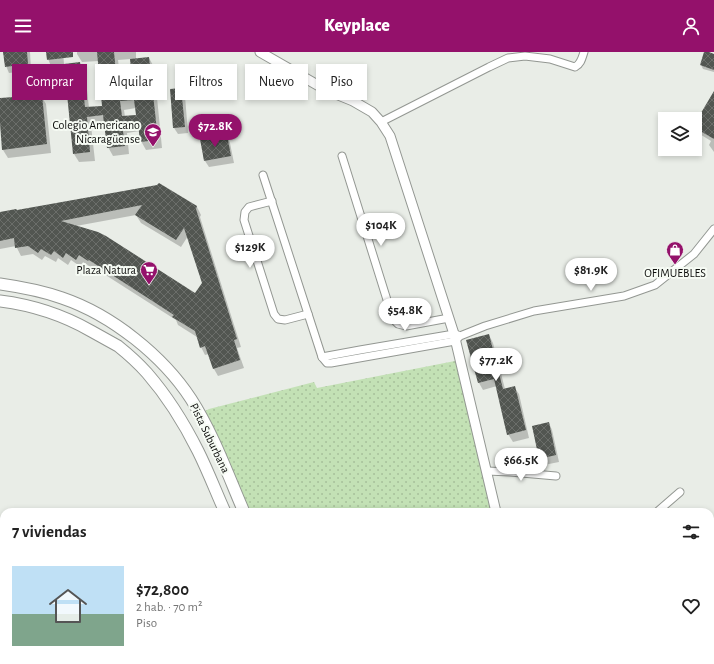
<!DOCTYPE html>
<html lang="es">
<head>
<meta charset="utf-8">
<style>
	body { margin:0; font-family:"Alegreya Sans",sans-serif; background:#f6f6f6; color:#222; height:100vh; display:flex; flex-direction:column; font-size:15px; white-space:nowrap }
	* { box-sizing:border-box; margin:0 }
	p { font-size:13px; color:#767676 }
	.icon { flex:none; width:22px; height:22px; fill:none; stroke:currentColor; stroke-width:2; stroke-linecap:round; stroke-linejoin:round }
	.map { position:relative; flex:1; overflow:hidden }
	.drawer { position:absolute; left:0px; top:456px; width:714px; height:156px; display:flex; flex-direction:column; background:#fff; border-radius:12px 12px 0 0; box-shadow:0 2px 6px #0003 }
	.drawer>* { flex:none }
	.hud { position:absolute; left:12px; top:12px; width:400px; height:36px; display:flex; gap:8px }
	.tools { position:absolute; left:658px; top:60px; display:grid; gap:8px }
	.tools a { display:grid; place-items:center; width:44px; height:44px; border-radius:0px; background:#fff; box-shadow:0 2px 6px #0003; font-size:20px }
	.price { position:absolute; translate:-50% -34px; padding:0 9px; border-radius:14px; background:#fff; color:#222; font-size:13px; line-height:26px; filter:drop-shadow(0 1px 2px #0008) }
	.price::after { content:''; position:absolute; left:50%; top:24px; width:12px; height:9px; margin-left:-6px; background:inherit; clip-path:polygon(0 0,100% 0,50% 100%) }
	.price.active { background:#94116b; color:#fff }
	ul { padding:0; list-style:none }
	li { display:flex; align-items:center; gap:12px; height:100px; padding:0 12px }
	li+li { border-top:1px solid #e0e0e0 }
	li span { display:grid; place-items:center; flex:none; width:112px; height:80px; border-radius:0px; color:#555 }
	li>.icon { margin-inline-start:auto }
	span .icon { width:48px; height:48px; fill:#fffc; stroke-width:1 }
	li b { font-size:17px }
	h2 { display:flex; justify-content:space-between; align-items:center; height:48px; padding:0 12px; font-size:17px }
	.pill { padding:0 14px; border-radius:0px; background:#fff; box-shadow:0 2px 6px #0003; font-size:14px; line-height:36px }
	.pill.active { background:#94116b; color:#fff }
	header { display:flex; justify-content:space-between; align-items:center; height:52px; padding:0 12px; background:#94116b; color:#fff; font-size:18px; font-weight:800 }
	.map>svg:first-child { display:block }
</style>
</head>
<body>
<header><svg class="icon" aria-label="menu" viewBox="0 0 24 24"><path d="M4 6h16M4 12h16M4 18h16"/></svg>Keyplace<svg class="icon" aria-label="person" viewBox="0 0 24 24"><circle cx="12" cy="8" r="4"/><path d="M4 21q1-7 8-7t8 7"/></svg></header>
<div class="map">
<svg width="714" height="612" viewBox="0 0 714 612">
	<defs>
		<pattern id="grass-dots" width="8" height="8" patternUnits="userSpaceOnUse"><rect width="8" height="8" fill="#c3e1b5"/><path d="M2 2h.1M6 6h.1" fill="none" stroke="#a6c09a" stroke-width="1.8" stroke-linecap="round"/></pattern>
		<pattern id="building-cross-hatch" width="8" height="8" patternUnits="userSpaceOnUse"><rect width="8" height="8" fill="#525651"/><path d="M0 0l8 8M0 8l8-8" fill="none" stroke="#6b6e6a"/></pattern>
	</defs>
	<rect width="100%" height="100%" fill="#e9ede7"/>
	<polygon fill="url(#grass-dots)" points="460,308 496,460 244,460 199,362 209,357 314,330 317,336"/>
	<g fill="#0003" fill-rule="evenodd">
		<polygon points="4,0 30,0 31,18 9,21 6,14"/>
		<polygon points="47,0 63,0 64,12 51,14 48,7"/>
		<path d="M77,0H136V7L149,6L154,15L162,96L146,98L141,89L140,79L127,81L129,102L113,104L108,95L105,71L91,73L95,109L79,110L74,102L80,11L85,20L89,56L103,54L99,9L82,10L77,2ZM131,7L134,41L122,42L118,8ZM136,56L137,64L125,65L124,58Z"/>
		<polygon points="705,0 714,3 714,20 703,17 701,13"/>
		<polygon points="181,37 185,44 188,81 178,82 174,76 171,38"/>
		<polygon points="41,44 46,52 51,101 8,106 3,98 0,47"/>
		<polygon points="714,50 714,100 709,93 711,89 698,81 695,76 695,73"/>
		<polygon points="227,84 230,91 234,111 209,115 205,109"/>
		<path d="M158,134L197,155L201,163L200,165L241,295L237,296L244,316L218,324L214,317L209,302L205,303L201,295L197,285L178,273L176,268L93,215L92,216L83,210L81,215L71,208L68,213L58,206L56,210L45,204L42,208L33,202L21,204L16,194L0,197V161L17,159ZM136,163L141,171L181,195L188,184L203,232L195,243L76,174Z"/>
		<polygon points="489,283 493,291 505,337 514,335 519,342 529,386 513,390 508,382 497,334 483,338 479,331"/>
		<polygon points="549,371 552,378 559,410 544,413 540,407"/>
		<polygon points="710,577 714,589 714,612 685,612 684,608 710,608"/>
		<polygon points="4,599 4,607 1,600"/>
		<polygon points="4,608 20,608 21,612 6,612"/>
		<polygon points="36,608 73,608 74,612 26,612"/>
		<polygon points="159,608 213,608 203,612 161,612"/>
		<polygon points="527,608 539,608 541,612 518,612"/>
	</g>
	<g fill="none" stroke-linecap="round" stroke-linejoin="round">
		<polyline stroke="#a2c194" stroke-width="2.5" points="710,475 714,473"/>
	</g>
	<g fill="url(#building-cross-hatch)" fill-rule="evenodd">
		<polygon points="3,0 27,0 28,12 5,15"/>
		<polygon points="46,0 73,0 73,5 47,8"/>
		<path d="M97,0H114L118,41L133,40L130,7L149,5L158,88L140,90L138,71L122,72L125,94L107,96L103,63L87,65L90,100L73,102L64,12L80,10L85,55L102,54ZM134,48L136,63L122,64L120,49Z"/>
		<polygon points="704,0 709,0 714,2 714,18 700,13"/>
		<polygon points="181,36 185,75 173,76 170,37"/>
		<polygon points="714,39 714,87 695,76 695,71"/>
		<polygon points="42,43 47,92 2,98 0,71 0,46"/>
		<polygon points="227,83 231,104 204,109 200,87"/>
		<path d="M159,131L197,154L196,157L237,287L234,288L240,308L213,317L205,294L200,296L195,279L172,265L174,263L89,208L88,209L79,203L76,208L66,201L63,206L54,199L51,203L41,197L38,201L28,194L15,196L14,186L0,189V160L16,157L17,158L157,133ZM142,153L135,163L176,188L184,176L202,231L195,241L106,184L98,180L61,169Z"/>
		<polygon points="489,282 503,337 515,334 526,378 507,383 494,327 478,331 466,288"/>
		<polygon points="549,370 556,403 539,407 532,374"/>
	</g>
	<g fill="none" stroke-linecap="round" stroke-linejoin="round">
		<g stroke="#939792" stroke-width="9">
			<g id="minor">
				<path d="M381,70L489,15L508,6L525,4L550,7L575,15C581,12 582,6 584,0"/>
				<polyline points="342,104 393,267 398,272 406,274 449,266"/>
				<polyline points="263,123 322,305 327,311 331,311 455,289 460,284 485,274 534,259 624,244 655,233 694,202 714,177"/>
				<polyline points="272,149 249,155 245,160 244,168 274,262 278,267 285,268 308,262"/>
				<polyline points="322,305 360,298 454,282 458,283"/>
				<polyline points="487,419 510,420 556,424"/>
				<polyline points="657,460 680,440"/>
				<polyline points="467,608 467,612"/>
				<polyline points="665,608 667,612"/>
			</g>
		</g>
		<g stroke="#939792" stroke-width="11">
			<polyline id="tertiary" points="260,0 326,38 353,49 372,60 381,70 390,84 454,282 496,460"/>
		</g>
		<g stroke="#939792" stroke-width="12">
			<g id="secondary">
				<polyline points="710,495 714,493"/>
				<polyline points="398,612 406,608"/>
			</g>
		</g>
		<g stroke="#939792" stroke-width="13">
			<g id="primary">
				<path d="M0,232C21,235 42,239 62,246C112,263 163,304 191,347C213,381 228,423 244,460"/>
				<path d="M0,249C32,253 63,263 91,279C100,284 109,289 118,294C128,302 138,311 147,321C167,344 184,371 198,399C208,419 216,440 225,460"/>
				<polyline points="288,608 289,612"/>
				<polyline points="313,608 318,612"/>
			</g>
		</g>
		<use href="#minor" stroke="#fff" stroke-width="7"/>
		<use href="#tertiary" stroke="#fff" stroke-width="9"/>
		<use href="#secondary" stroke="#fff" stroke-width="10"/>
		<use href="#primary" stroke="#fff" stroke-width="11"/>
	</g>
	<defs>
		<g id="school-pin" transform="scale(0.9)"><path d="M0 17L-7.5 6A9.5 9.5 0 1 1 7.5 6Z" fill="#94116b" stroke="#f6fbf4"/><path d="M0-5L7-2L0 1L-7-2ZM-4 1L0 2.5L4 1V4Q0 6-4 4Z" fill="#fff"/></g>
		<g id="shop-pin" transform="scale(0.9)"><path d="M0 17L-7.5 6A9.5 9.5 0 1 1 7.5 6Z" fill="#94116b" stroke="#f6fbf4"/><path d="M-5-2.5h2.3a2.7 3.5 0 0 1 5.4 0H5L5.5 6h-11ZM-1.5-2.5h3a1.5 2.3 0 0 0-3 0Z" fill="#fff"/></g>
		<g id="supermarket-pin" transform="scale(0.9)"><path d="M0 17L-7.5 6A9.5 9.5 0 1 1 7.5 6Z" fill="#94116b" stroke="#f6fbf4"/><path d="M-6-5.5h2.5l.6 2H6L4.5 2H-2.5L-4.4-4H-6ZM-1.5 3.2a1.3 1.3 0 1 0 .1 0ZM3 3.2a1.3 1.3 0 1 0 .1 0Z" fill="#fff"/></g>
	</defs>
	<g fill-rule="evenodd">
		<use href="#school-pin" x="153" y="80"/>
		<use href="#shop-pin" x="675" y="198"/>
		<use href="#supermarket-pin" x="149" y="218"/>
	</g>
	<g text-anchor="middle" stroke-width="4" stroke-linejoin="round" paint-order="stroke">
		<g font-size="12" fill="#0e0f0d" stroke="#f6fbf4" text-anchor="end">
			<text x="140" y="77">Colegio Americano<tspan x="140" dy="14">Nicaragüense</tspan></text>
			<text x="136" y="222">Plaza Natura</text>
			<text x="675" y="225" text-anchor="middle">OFIMUEBLES</text>
		</g>
		<g font-size="12" fill="#0e0f0d" stroke="#f6fbf4">
			<text transform="translate(210 386) rotate(64)" y="4">Pista Suburbana</text>
		</g>
	</g>
</svg>
<div class="tools">
<a><svg class="icon" aria-label="layers" viewBox="0 0 24 24"><path d="M12 4l9 5-9 5-9-5zM3 14l9 5 9-5"/></svg></a>
</div>
<b class="price active" style="left:215px;top:96px">$72.8K</b>
<b class="price" style="left:381px;top:195px">$104K</b>
<b class="price" style="left:250px;top:217px">$129K</b>
<b class="price" style="left:591px;top:240px">$81.9K</b>
<b class="price" style="left:405px;top:280px">$54.8K</b>
<b class="price" style="left:496px;top:330px">$77.2K</b>
<b class="price" style="left:521px;top:430px">$66.5K</b>
<div class="hud">
<a class="pill active">Comprar</a>
<a class="pill">Alquilar</a>
<a class="pill">Filtros</a>
<a class="pill">Nuevo</a>
<a class="pill">Piso</a>
</div>
<section class="drawer">
<h2>7 viviendas<svg class="icon" aria-label="filters" viewBox="0 0 24 24"><path d="M4 7h16M4 17h16"/><circle cx="9" cy="7" r="2"/><circle cx="15" cy="17" r="2"/></svg></h2>
<ul>
<li><span style="background:linear-gradient(#bfe0f5 60%,#7fa58c 0)"><svg class="icon" aria-label="home" viewBox="0 0 24 24"><path d="M3 11l9-7 9 7M6 9v11h12V9"/></svg></span><div><b>$72,800</b><p>2 hab. · 70 m²</p><p>Piso</p></div><svg class="icon" aria-label="heart" viewBox="0 0 24 24"><path d="M12 20l-8-8c-3-5 5-10 8-4 3-6 11-1 8 4z"/></svg></li>
</ul>
</section>
</div>
</body>
</html>
